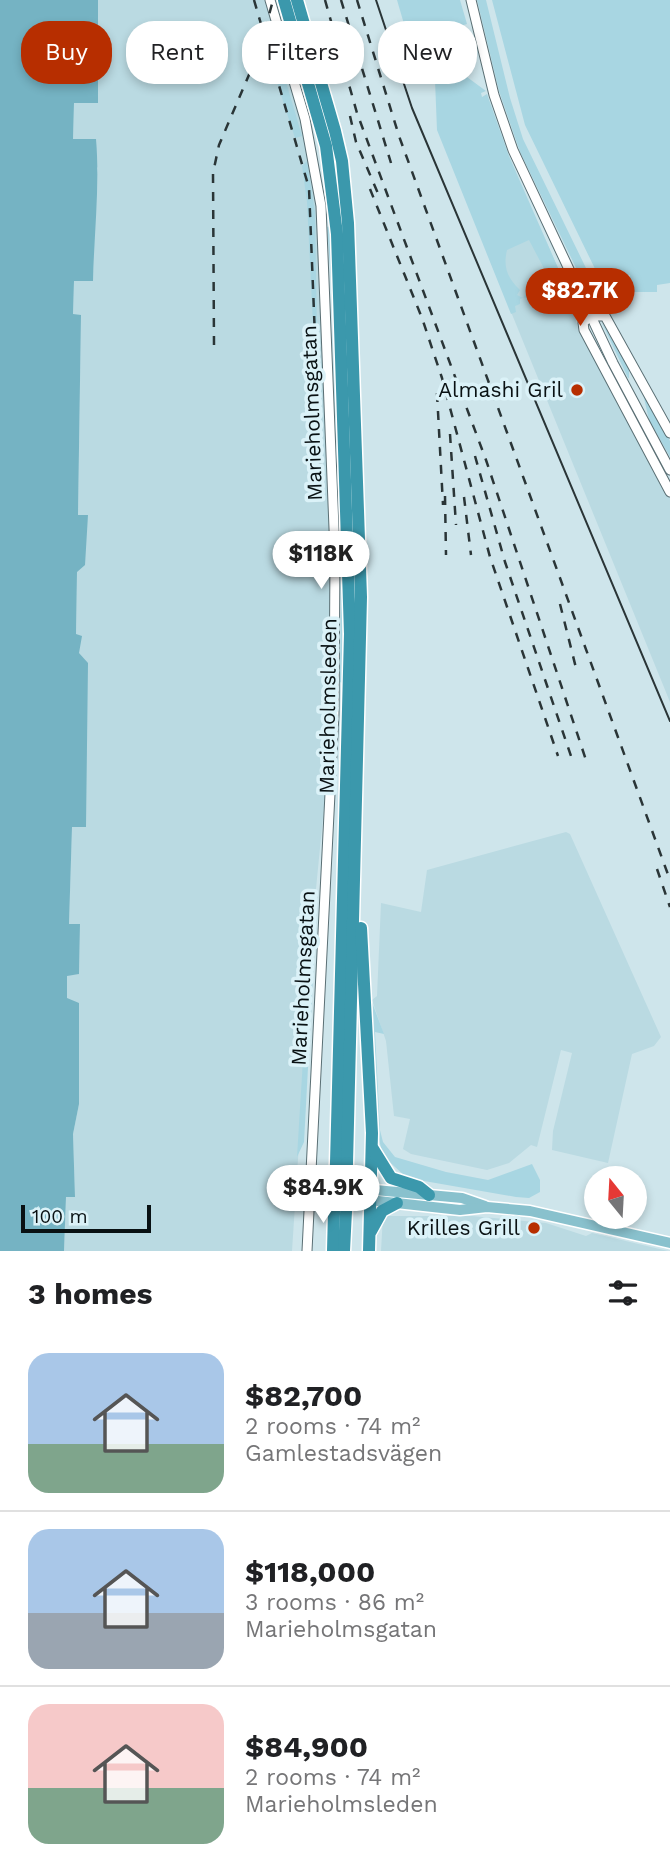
<!DOCTYPE html>
<html lang="en">
<head>
<meta charset="utf-8">
<style>
	body { margin:0; font-family:"Work Sans",sans-serif; background:#f6f6f6; color:#202124; height:100vh; display:flex; flex-direction:column; font-size:26px; white-space:nowrap }
	* { box-sizing:border-box; margin:0 }
	p { font-size:23px; color:#757577 }
	.icon { flex:none; width:38px; height:38px; fill:none; stroke:currentColor; stroke-width:2; stroke-linecap:round; stroke-linejoin:round }
	.map { position:relative; height:1251px; overflow:hidden }
	.details { display:flex; flex-direction:column; background:#fff; flex:1 }
	.details>* { flex:none }
	.hud { position:absolute; left:21px; top:21px; width:628px; height:63px; display:flex; gap:14px }
	.needle { width:46px; rotate:342deg }
	.buttons { position:absolute; left:584px; top:1166px; display:grid; gap:14px }
	.buttons a { display:grid; place-items:center; width:63px; height:63px; border-radius:50%; background:#fff; box-shadow:0 4px 10px #0003; font-size:35px }
	.scale { position:absolute; left:21px; bottom:18px; width:130px; box-sizing:border-box; padding-left:7px; border:4px solid #091113; border-top:0; font-size:19px; line-height:24px; white-space:nowrap; color:#091113; -webkit-text-stroke:5px #dbf2f8; paint-order:stroke }
	.price { position:absolute; translate:-50% -60px; padding:0 16px; border-radius:24px; background:#fff; color:#222; font-size:23px; line-height:46px; filter:drop-shadow(0 2px 4px #0008) }
	.price::after { content:''; position:absolute; left:50%; top:42px; width:21px; height:16px; margin-left:-10px; background:inherit; clip-path:polygon(0 0,100% 0,50% 100%) }
	.price.current { background:#b72e00; color:#fff }
	ul { padding:0; list-style:none }
	li { display:flex; align-items:center; gap:21px; height:175px; padding:0 28px }
	li+li { border-top:2px solid #e0e0e0 }
	li span { display:grid; place-items:center; flex:none; width:196px; height:140px; border-radius:21px; color:#555 }
	li>.icon { margin-inline-start:auto }
	span .icon { width:84px; height:84px; fill:#fffc; stroke-width:1 }
	li b { font-size:30px }
	h2 { display:flex; justify-content:space-between; align-items:center; height:84px; padding:0 28px; font-size:30px }
	.tag { padding:0 24px; border-radius:28px; background:#fff; box-shadow:0 4px 10px #0003; font-size:24px; line-height:63px }
	.tag.current { background:#b72e00; color:#fff }
	.map>svg:first-child { display:block }
</style>
</head>
<body>
<div class="map">
<svg width="670" height="1251" viewBox="0 0 670 1251">
	<rect width="100%" height="100%" fill="#cee5eb"/>
	<g fill="#badae2">
		<polygon points="98,0 267,0 302,120 319,207 334,600 330,746 315,899 292,1251 64,1251 66,1196 75,1197 73,1134 79,1104 77,1064 67,998 67,975 79,974 80,925 69,924 72,826 86,827 79,653 76,635 77,571 88,515 78,515 81,316 73,315 74,281 93,280 95,189 98,168 73,139 74,103 98,102"/>
		<polygon points="541,230 577,311 576,322 583,338 670,498 670,702 487,253"/>
		<polygon points="566,832 570,834 661,1037 654,1046 632,1054 608,1163 552,1150 553,1131 572,1053 561,1050 537,1147 531,1145 509,1163 487,1170 411,1154 403,1149 410,1119 394,1116 386,1041 372,1000 377,996 381,903 421,912 427,870"/>
		<polygon points="383,1216 472,1216 546,1223 586,1236 592,1233 668,1251 381,1251"/>
	</g>
	<g fill="#a8d6e2">
		<polygon points="397,0 460,0 467,24 409,41"/>
		<polygon points="477,0 486,0 510,98 523,139 605,307 593,303 520,152 499,91"/>
		<polygon points="492,0 670,0 670,283 657,285 657,292 629,292 630,275 606,273 599,277 525,125"/>
		<polygon points="277,63 281,65 302,136 295,138 273,70 272,64"/>
		<path d="M445,69H456L486,91L481,93L482,97L487,94L509,156L562,277L557,281L549,278L529,240L507,250C503,266 507,278 520,290L517,295L523,298L526,294L539,301L529,303L527,298C525,297 522,298 520,299V304L515,306L516,312L511,314L437,130L435,80L437,72Z"/>
		<polygon points="307,161 315,212 317,330 313,324 307,202 302,166"/>
		<polygon points="330,226 333,305 327,227"/>
		<polygon points="601,321 629,368 629,378 628,378"/>
		<polygon points="332,323 342,545 342,683 340,682 341,605"/>
		<polygon points="642,389 670,441 670,457 649,420"/>
		<polygon points="326,656 329,672 326,733 323,730"/>
		<polygon points="310,925 315,930 311,1017 309,1025 306,1027 310,935 303,930"/>
		<polygon points="370,997 384,1034 375,1032 380,1130 383,1142 395,1157 446,1172 488,1180 532,1164 540,1180 540,1192 529,1198 516,1197 407,1178 383,1156 377,1131"/>
		<polygon points="304,1043 309,1049 304,1142 297,1157"/>
	</g>
	<path fill="#75b3c3" d="M0,0H98V103H74L73,139H96C100,185 94,234 93,281H74L73,314L81,315L78,515H88L85,565L77,572L76,634L82,636L79,653L88,663L86,827H72L69,924H80L79,974L67,976V998L79,1003V1104L73,1134L75,1197H66L64,1251H0Z"/>
	<g fill="none" stroke-linecap="round" stroke-linejoin="round">
		<g stroke="#5a6f74" stroke-width="11">
			<g id="minor">
				<polyline points="270,0 305,119 321,206 335,553 334,714 307,1251"/>
				<polyline points="471,0 494,95 513,150 613,363 670,470"/>
				<polyline points="670,433 605,316 590,316 583,323 584,330 670,492"/>
			</g>
		</g>
		<g stroke="#fff" stroke-width="13">
			<g id="major">
				<polyline points="310,1184 462,1198 485,1206"/>
				<polyline points="309,1198 369,1200 460,1210 487,1207 530,1211 670,1243"/>
			</g>
		</g>
		<g stroke="#fff" stroke-width="15">
			<g id="highway">
				<polyline points="284,0 326,146 337,234 350,634 336,1163"/>
				<polyline points="297,0 335,131 342,161 348,223 361,597 347,1163"/>
				<polyline points="361,928 372,1133 369,1251"/>
				<polyline points="373,1149 391,1178 419,1187 429,1195"/>
				<polyline points="371,1231 382,1211 397,1203"/>
				<polyline points="333,1251 334,1212"/>
				<polyline points="344,1251 346,1211"/>
			</g>
		</g>
		<use href="#minor" stroke="#fff" stroke-width="9"/>
		<use href="#major" stroke="#89c1cd" stroke-width="10"/>
		<use href="#highway" stroke="#3b98ac" stroke-width="12"/>
		<polyline stroke="#2a3537" stroke-width="2" points="376,0 412,108 670,721"/>
		<g stroke="#2a3537" stroke-width="2.5" stroke-dasharray="9 9" stroke-linecap="butt">
			<polyline points="254,0 309,188 321,487"/>
			<polyline points="325,0 357,113 486,460 586,760"/>
			<polyline points="341,0 391,163"/>
			<polyline points="357,0 399,136 670,880"/>
			<polyline points="350,116 356,142 380,198"/>
			<polyline points="370,189 422,318 442,378 490,557 558,756"/>
			<polyline points="214,345 213,173 219,145 260,49 273,0"/>
			<polyline points="437,393 443,505"/>
			<polyline points="450,434 456,525"/>
			<polyline points="475,456 505,562 572,759"/>
			<polyline points="445,496 446,555"/>
			<polyline points="464,497 471,555"/>
			<polyline points="560,604 577,672"/>
			<polyline points="657,869 670,907"/>
		</g>
		<g stroke="#fff" stroke-width="15" stroke-linecap="butt">
			<g id="highway-bridge">
				<polyline points="346,1211 347,1163"/>
				<polyline points="334,1212 336,1163"/>
			</g>
		</g>
		<use href="#highway-bridge" stroke="#3b98ac" stroke-width="12"/>
	</g>
	<g fill="#b72e00" stroke="#dbf2f8" stroke-width="2.5">
		<circle cx="577" cy="390" r="7"/>
		<circle cx="534" cy="1228" r="7"/>
	</g>
	<g text-anchor="middle" stroke-width="7" stroke-linejoin="round" paint-order="stroke">
		<g font-size="21" fill="#091113" stroke="#dbf2f8" text-anchor="end">
			<text x="563" y="397">Almashi Gril</text>
			<text x="520" y="1235">Krilles Grill</text>
		</g>
		<g font-size="21" fill="#091113" stroke="#dbf2f8">
			<text transform="translate(312 413) rotate(-92)" y="7">Marieholmsgatan</text>
			<text transform="translate(328 706) rotate(-89)" y="7">Marieholmsleden</text>
			<text transform="translate(303 978) rotate(-87)" y="7">Marieholmsgatan</text>
		</g>
	</g>
</svg>
<div class="buttons">
<a><svg class="needle" viewBox="-14 -14 28 28"><path d="M0-13l5 13h-10z" fill="#e53935"/><path d="M0 13l5-13h-10z" fill="#757577"/></svg></a>
</div>
<div class="scale">100 m</div>
<b class="price current" style="left:580px;top:328px">$82.7K</b>
<b class="price" style="left:321px;top:591px">$118K</b>
<b class="price" style="left:323px;top:1225px">$84.9K</b>
<div class="hud">
<a class="tag current">Buy</a>
<a class="tag">Rent</a>
<a class="tag">Filters</a>
<a class="tag">New</a>
</div>
</div>
<section class="details">
<h2>3 homes<svg class="icon" aria-label="filters" viewBox="0 0 24 24"><path d="M4 7h16M4 17h16"/><circle cx="9" cy="7" r="2"/><circle cx="15" cy="17" r="2"/></svg></h2>
<ul>
<li><span style="background:linear-gradient(#a9c7e8 65%,#7fa58c 0)"><svg class="icon" aria-label="home" viewBox="0 0 24 24"><path d="M3 11l9-7 9 7M6 9v11h12V9"/></svg></span><div><b>$82,700</b><p>2 rooms · 74 m²</p><p>Gamlestadsvägen</p></div></li>
<li><span style="background:linear-gradient(#a9c7e8 60%,#9aa5b1 0)"><svg class="icon" aria-label="home" viewBox="0 0 24 24"><path d="M3 11l9-7 9 7M6 9v11h12V9"/></svg></span><div><b>$118,000</b><p>3 rooms · 86 m²</p><p>Marieholmsgatan</p></div></li>
<li><span style="background:linear-gradient(#f6c9c9 60%,#7fa58c 0)"><svg class="icon" aria-label="home" viewBox="0 0 24 24"><path d="M3 11l9-7 9 7M6 9v11h12V9"/></svg></span><div><b>$84,900</b><p>2 rooms · 74 m²</p><p>Marieholmsleden</p></div></li>
</ul>
</section>
</body>
</html>
